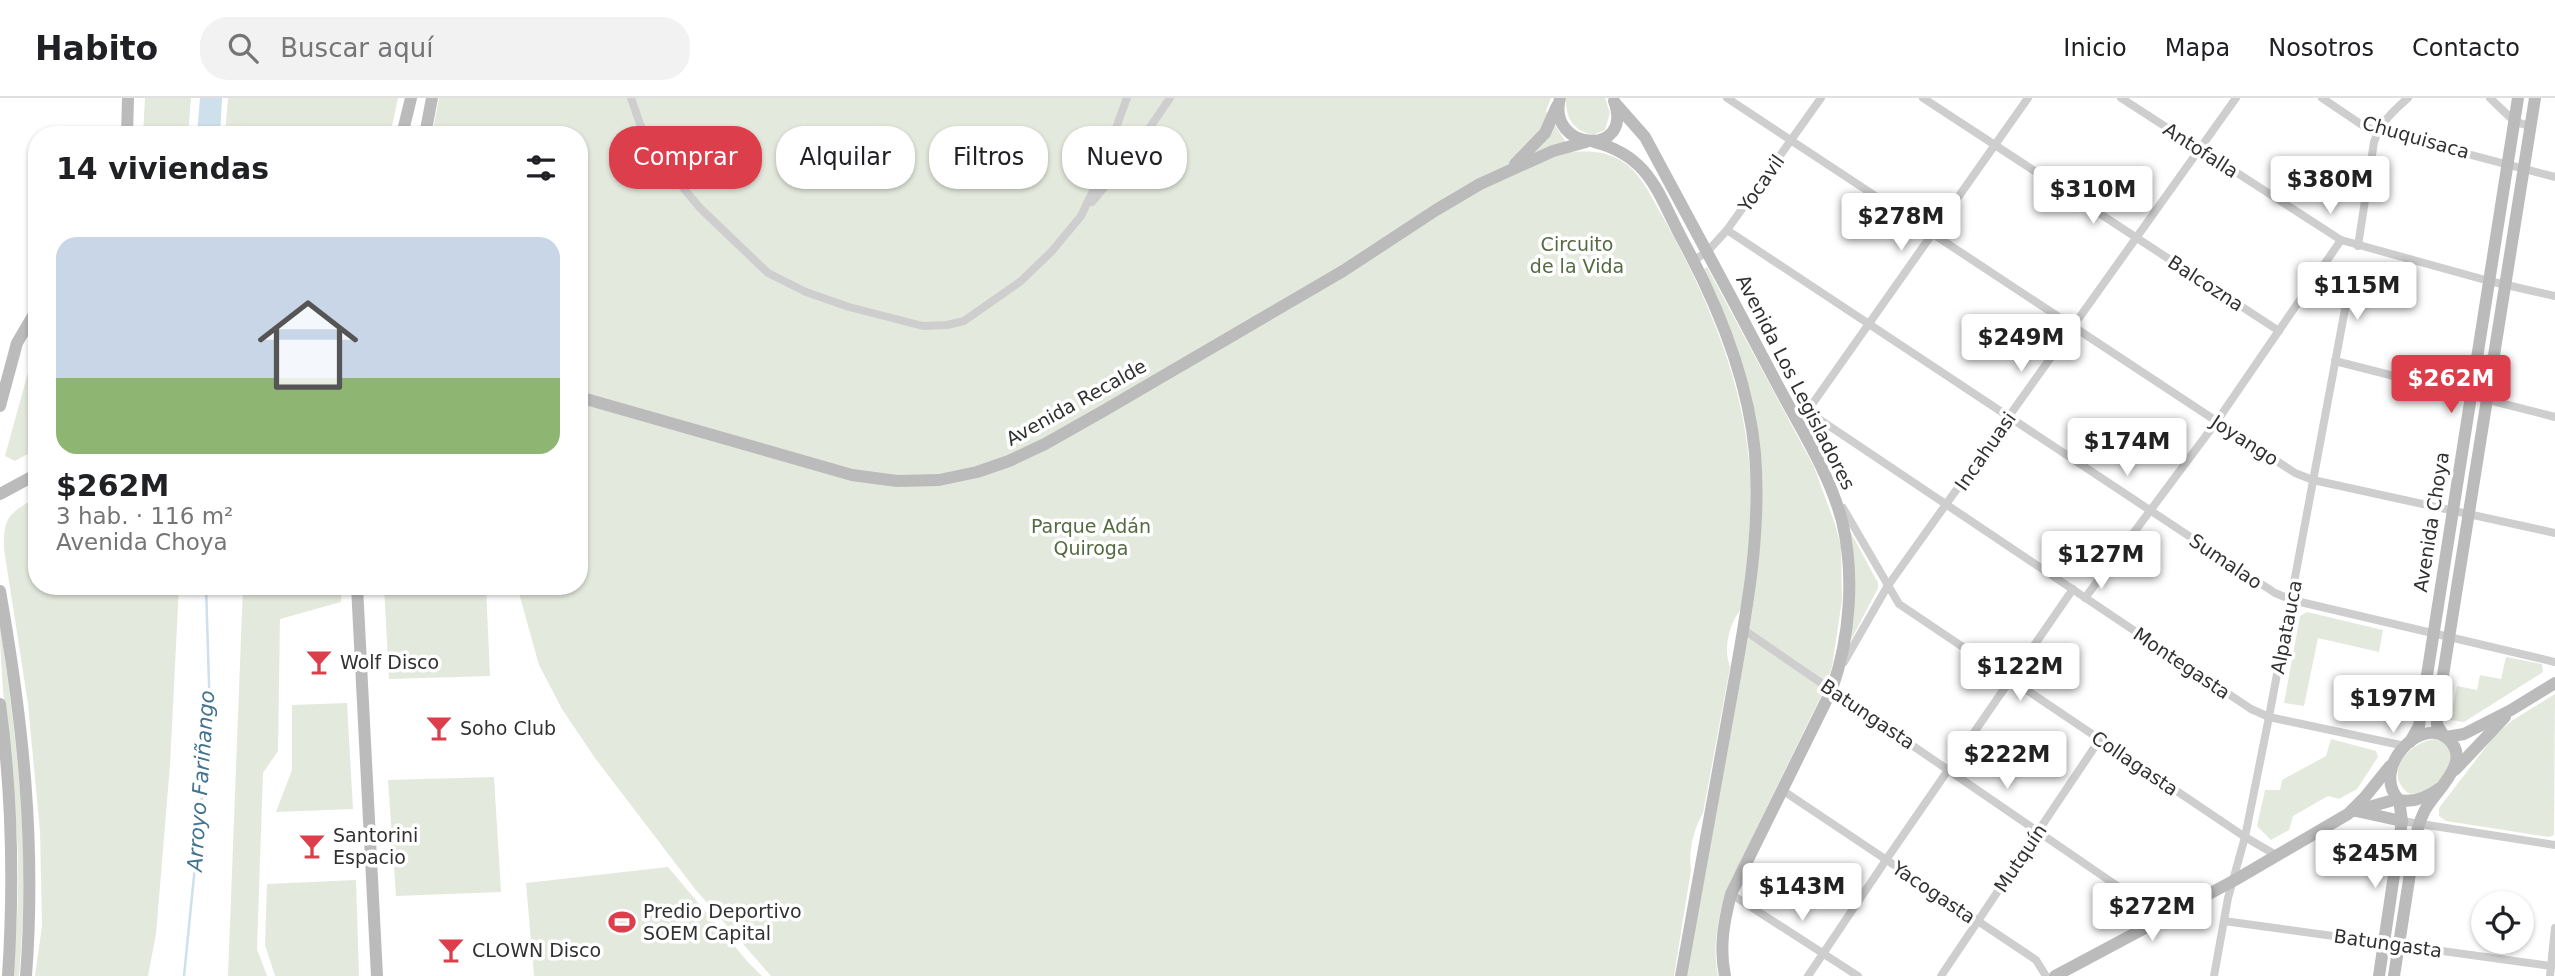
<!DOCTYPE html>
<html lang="es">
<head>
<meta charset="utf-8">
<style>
	body { margin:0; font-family:"DejaVu Sans",sans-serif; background:#f2f2f2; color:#202124; height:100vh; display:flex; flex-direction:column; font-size:26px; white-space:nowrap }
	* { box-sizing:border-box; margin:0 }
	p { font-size:23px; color:#757577 }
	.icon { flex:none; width:38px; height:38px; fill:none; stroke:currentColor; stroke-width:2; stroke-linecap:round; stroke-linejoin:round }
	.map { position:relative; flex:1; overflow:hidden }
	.drawer { position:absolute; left:28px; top:28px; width:560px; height:469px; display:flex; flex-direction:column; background:#fff; border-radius:28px; box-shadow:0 2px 5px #0004 }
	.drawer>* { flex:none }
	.hud { position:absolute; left:609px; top:28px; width:665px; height:63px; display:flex; gap:14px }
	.controls { position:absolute; left:2471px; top:793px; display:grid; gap:14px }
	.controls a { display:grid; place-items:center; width:63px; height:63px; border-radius:50%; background:#fff; box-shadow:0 2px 5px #0004; font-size:35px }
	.price { position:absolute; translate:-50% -60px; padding:0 16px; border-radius:7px; background:#fff; color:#222; font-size:23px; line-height:46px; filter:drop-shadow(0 2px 4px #0008) }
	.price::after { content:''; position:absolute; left:50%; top:42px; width:21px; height:16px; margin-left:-10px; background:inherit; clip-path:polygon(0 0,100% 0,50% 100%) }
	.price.active { background:#dc3e4c; color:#fff }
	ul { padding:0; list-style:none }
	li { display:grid; align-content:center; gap:14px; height:371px; padding:0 28px }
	li span { display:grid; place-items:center; height:217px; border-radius:21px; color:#555 }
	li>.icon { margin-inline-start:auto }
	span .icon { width:126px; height:126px; fill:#fffc; stroke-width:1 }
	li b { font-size:30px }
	h2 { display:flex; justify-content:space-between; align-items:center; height:84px; padding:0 28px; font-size:30px }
	.chip { padding:0 24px; border-radius:28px; background:#fff; box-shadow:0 2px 5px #0004; font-size:24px; line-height:63px }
	.chip.active { background:#dc3e4c; color:#fff }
	header { display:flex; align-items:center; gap:42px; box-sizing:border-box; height:98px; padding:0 35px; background:#fff; border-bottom:2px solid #e0e0e0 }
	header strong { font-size:33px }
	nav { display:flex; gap:38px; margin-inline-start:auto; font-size:24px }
	.search { width:490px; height:63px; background:#f2f2f2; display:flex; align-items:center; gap:18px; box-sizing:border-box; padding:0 24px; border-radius:28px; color:#757577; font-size:26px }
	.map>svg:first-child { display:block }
</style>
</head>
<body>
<header>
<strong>Habito</strong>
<div class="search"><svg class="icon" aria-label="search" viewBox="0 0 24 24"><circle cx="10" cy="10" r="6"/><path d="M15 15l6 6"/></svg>Buscar aquí</div>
<nav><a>Inicio</a><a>Mapa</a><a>Nosotros</a><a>Contacto</a></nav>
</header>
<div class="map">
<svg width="2555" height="878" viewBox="0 0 2555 878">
	<rect width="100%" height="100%" fill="#fff"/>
	<g fill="#e4e9dd">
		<polygon points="145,0 191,0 188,37 143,37"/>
		<polygon points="228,0 398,0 390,37 225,37"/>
		<path d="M439,0H1551L1546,13L1572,54C1590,53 1607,53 1623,64C1642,76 1652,101 1663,119C1705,195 1741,276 1749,363C1754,412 1747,462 1741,511C1729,526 1723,551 1730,569L1703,715C1694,730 1688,754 1691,772L1674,878H771L695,791L595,660L562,611L539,567L517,488H579V37H432Z"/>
		<path d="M1566,0H1605L1610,15L1605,32L1593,37C1573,33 1565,19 1566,0Z"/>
		<path d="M1707,169L1814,369L1835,426L1841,449L1842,502L1832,569L1822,596L1726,793C1718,821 1712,849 1718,878H1686C1702,791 1718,704 1734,617C1750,530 1768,442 1760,353C1755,290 1732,228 1704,171Z"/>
		<polygon points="37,242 37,351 15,363 5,358"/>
		<path d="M37,399V488H179L170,667L156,836L148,878H35L42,828L40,733L28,606L4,451C3,418 10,415 37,399Z"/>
		<polygon points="1850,433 1878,485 1878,490 1849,546"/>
		<polygon points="243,488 342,488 341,504 280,521 278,653 263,675 257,851 267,878 228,878"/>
		<polygon points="384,488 486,488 490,578 389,581"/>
		<polygon points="2307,514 2383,532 2379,554 2318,540 2304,608 2284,605 2300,518"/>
		<path d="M0,526C10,597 20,667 23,739C25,785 23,832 19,878H13C17,832 20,786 17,739C13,668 0,597 0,526Z"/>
		<polygon points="2506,559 2542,566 2543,574 2464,624 2450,622 2457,588 2477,592 2480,577 2501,581"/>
		<polygon points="2555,596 2554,737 2549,739 2446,723 2439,718 2439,710 2495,637 2513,622"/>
		<polygon points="347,605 353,711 276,714 292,672 292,607"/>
		<polygon points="2331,641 2376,653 2378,659 2357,691 2339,701 2328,698 2293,718 2289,732 2271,742 2257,728 2265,692 2280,692 2282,682 2326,658"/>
		<path d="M2436,641C2471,653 2437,701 2408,695C2382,674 2410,643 2436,641Z"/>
		<polygon points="494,679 501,794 396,798 388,682"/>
		<polygon points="668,769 747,863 762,878 534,878 526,785"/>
		<polygon points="356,782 359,878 275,878 265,847 267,786"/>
	</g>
	<polygon fill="#cde0eb" points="200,0 222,0 220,37 197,37"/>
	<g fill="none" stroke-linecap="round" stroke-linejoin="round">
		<polyline stroke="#cde0eb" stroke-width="2.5" points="184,878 210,618 206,488"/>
		<g stroke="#cecece" stroke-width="8">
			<polyline points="631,0 640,26 654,54 675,80 700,110 768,175 806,194 849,209 923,228 947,227 964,223 1021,183 1052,153 1081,118 1093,93 1127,0"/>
			<polyline points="1727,0 2295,375 2313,382 2555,435"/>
			<polyline points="1923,0 2279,233"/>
			<polyline points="2121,0 2341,142 2489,183 2555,198"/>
			<polyline points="2322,0 2365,29 2555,79"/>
			<polyline points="2490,0 2515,24 2531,28"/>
			<polyline points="1092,104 1131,57 1170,0"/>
			<polyline points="1727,132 2275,495 2292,502 2555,564"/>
			<path d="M2358,148L2374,44C2381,24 2392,14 2408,0"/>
			<polyline points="1694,162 1707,154 1727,132 1821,0"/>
			<polyline points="2335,263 2555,319"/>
			<polyline points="1807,313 2251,611 2269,619 2405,648"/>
			<polyline points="1806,315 2028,0"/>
			<polyline points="1843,410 1899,506 2245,739 2276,757"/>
			<polyline points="2085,500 2217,323 2341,142"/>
			<polyline points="1744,532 2164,820"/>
			<polyline points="1844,564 1887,489 2236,0"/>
			<polyline points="1782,692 2036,862 2046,878"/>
			<polyline points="2402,723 2555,747"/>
			<polyline points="1731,796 1858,878"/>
			<polyline points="2224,823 2551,868 2555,867"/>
			<polyline points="1808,878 1886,762 2073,491"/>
			<polyline points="1941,878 2100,641"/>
			<polyline points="2214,878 2228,800 2245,739 2269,619 2351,179"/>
			<polyline points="2550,878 2555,830"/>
		</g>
		<g stroke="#bbb" stroke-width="12">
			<path d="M1560,0C1546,53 1635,60 1614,3"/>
			<path d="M1615,5L1645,39C1689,120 1733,202 1776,284C1799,328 1829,374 1842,423C1855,476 1850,540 1832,591L1731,796C1724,823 1719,849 1725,878"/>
			<polyline points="127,37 128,0"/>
			<polyline points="402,37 411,0"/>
			<polyline points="425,37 432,0"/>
			<path d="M1594,44C1650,58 1658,96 1682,141C1718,207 1748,280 1755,355C1762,442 1744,528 1729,612C1713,701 1697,789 1681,878"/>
			<polyline points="1515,66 1545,35 1557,8"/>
			<polyline points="579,299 852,377 897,383 939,382 977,374 1009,363 1045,346 1105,312 1343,173 1436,112 1480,86 1553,53 1586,44"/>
			<polyline points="0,308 17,245 37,211"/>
			<polyline points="0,396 37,376"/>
			<polyline points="357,488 377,878"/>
			<path d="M0,493C23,623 36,746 26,878"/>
			<path d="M0,606C12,696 14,787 8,878"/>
			<polyline points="2444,638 2437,627 2437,615 2535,0"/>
			<polyline points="2446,639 2464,636 2511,612 2555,585"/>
			<polyline points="2410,644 2419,628 2518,0"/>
			<polyline points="2455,672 2505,619"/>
			<polyline points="2355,713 2397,701"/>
			<polyline points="2356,713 2402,723"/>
			<polyline points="2055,878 2235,782 2348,716 2365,699 2390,668"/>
			<polyline points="2379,878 2402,723 2399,702"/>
			<path d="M2394,878C2399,846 2404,814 2409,782C2412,759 2414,735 2424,714C2434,693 2475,663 2447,640C2420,618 2370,671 2399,702C2415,705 2428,699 2440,690"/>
		</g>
	</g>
	<defs>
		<g id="bar-bare" transform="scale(2.1)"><path d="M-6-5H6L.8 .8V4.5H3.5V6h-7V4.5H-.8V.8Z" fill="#dc3e4c" stroke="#fff" stroke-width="2.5" paint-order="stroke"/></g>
		<g id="stadium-bare" transform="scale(2.1)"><path d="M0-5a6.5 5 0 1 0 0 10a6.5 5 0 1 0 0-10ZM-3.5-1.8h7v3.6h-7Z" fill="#dc3e4c" stroke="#fff" stroke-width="2.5" paint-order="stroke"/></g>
	</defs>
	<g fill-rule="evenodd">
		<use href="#bar-bare" x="319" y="564"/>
		<use href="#bar-bare" x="439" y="630"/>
		<use href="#bar-bare" x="312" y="748"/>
		<use href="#stadium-bare" x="622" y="824"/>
		<use href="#bar-bare" x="451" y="852"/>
	</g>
	<g text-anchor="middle" stroke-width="7" stroke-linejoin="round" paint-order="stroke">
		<g font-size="19" fill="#313131" stroke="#fff">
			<text transform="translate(2416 39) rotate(16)" y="7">Chuquisaca</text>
			<text transform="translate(2201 52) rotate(33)" y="7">Antofalla</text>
			<text transform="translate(1761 85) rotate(-55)" y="7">Yocavil</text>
			<text transform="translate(2206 185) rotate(33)" y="7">Balcozna</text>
			<text transform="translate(1796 284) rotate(63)" y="7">Avenida Los Legisladores</text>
			<text transform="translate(1076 304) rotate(-29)" y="7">Avenida Recalde</text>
			<text transform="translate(2245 342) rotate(33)" y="7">Joyango</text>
			<text transform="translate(1985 353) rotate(-55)" y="7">Incahuasi</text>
			<text transform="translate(2431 424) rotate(-81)" y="7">Avenida Choya</text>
			<text transform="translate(2226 463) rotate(34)" y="7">Sumalao</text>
			<text transform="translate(2286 529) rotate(-79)" y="7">Alpatauca</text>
			<text transform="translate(2182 565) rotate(34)" y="7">Montegasta</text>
			<text transform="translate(1868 616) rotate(34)" y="7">Batungasta</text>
			<text transform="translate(2135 665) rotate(34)" y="7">Collagasta</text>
			<text transform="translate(2020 760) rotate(-56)" y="7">Mutquín</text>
			<text transform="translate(1934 794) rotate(34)" y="7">Yacogasta</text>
			<text transform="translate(2388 845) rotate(8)" y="7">Batungasta</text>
		</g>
		<g font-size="19" fill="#546a40" stroke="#fff">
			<text x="1577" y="153">Circuito<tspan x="1577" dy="22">de la Vida</tspan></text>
			<text x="1091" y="435">Parque Adán<tspan x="1091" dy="22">Quiroga</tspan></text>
		</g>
		<g font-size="19" fill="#313131" stroke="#fff" text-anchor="start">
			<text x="340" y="571">Wolf Disco</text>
			<text x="460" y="637">Soho Club</text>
			<text x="333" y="744">Santorini<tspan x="333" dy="22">Espacio</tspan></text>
			<text x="643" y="820">Predio Deportivo<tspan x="643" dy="22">SOEM Capital</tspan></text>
			<text x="472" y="859">CLOWN Disco</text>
		</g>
		<g font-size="21" font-style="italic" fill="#42738f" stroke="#fff">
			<text transform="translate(201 683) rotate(-86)" y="7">Arroyo Fariñango</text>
		</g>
	</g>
</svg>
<div class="controls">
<a><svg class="icon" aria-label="locate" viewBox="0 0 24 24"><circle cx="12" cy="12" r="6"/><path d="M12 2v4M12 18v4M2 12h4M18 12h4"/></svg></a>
</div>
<b class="price" style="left:2330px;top:118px">$380M</b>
<b class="price" style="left:2093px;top:128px">$310M</b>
<b class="price" style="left:1901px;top:155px">$278M</b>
<b class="price" style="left:2357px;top:224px">$115M</b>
<b class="price" style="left:2021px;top:276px">$249M</b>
<b class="price active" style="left:2451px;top:317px">$262M</b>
<b class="price" style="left:2127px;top:380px">$174M</b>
<b class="price" style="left:2101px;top:493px">$127M</b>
<b class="price" style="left:2020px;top:605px">$122M</b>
<b class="price" style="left:2393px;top:637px">$197M</b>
<b class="price" style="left:2007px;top:693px">$222M</b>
<b class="price" style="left:2375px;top:792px">$245M</b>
<b class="price" style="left:1802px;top:825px">$143M</b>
<b class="price" style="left:2152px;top:845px">$272M</b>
<div class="hud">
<a class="chip active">Comprar</a>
<a class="chip">Alquilar</a>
<a class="chip">Filtros</a>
<a class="chip">Nuevo</a>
</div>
<section class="drawer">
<h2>14 viviendas<svg class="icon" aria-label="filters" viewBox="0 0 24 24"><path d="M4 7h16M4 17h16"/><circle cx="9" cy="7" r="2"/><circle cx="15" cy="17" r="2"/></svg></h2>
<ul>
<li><span style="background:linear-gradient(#c9d6e8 65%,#8fb573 0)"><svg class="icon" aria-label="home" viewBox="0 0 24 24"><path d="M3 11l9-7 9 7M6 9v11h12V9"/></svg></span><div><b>$262M</b><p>3 hab. · 116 m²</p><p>Avenida Choya</p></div></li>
</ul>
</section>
</div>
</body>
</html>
